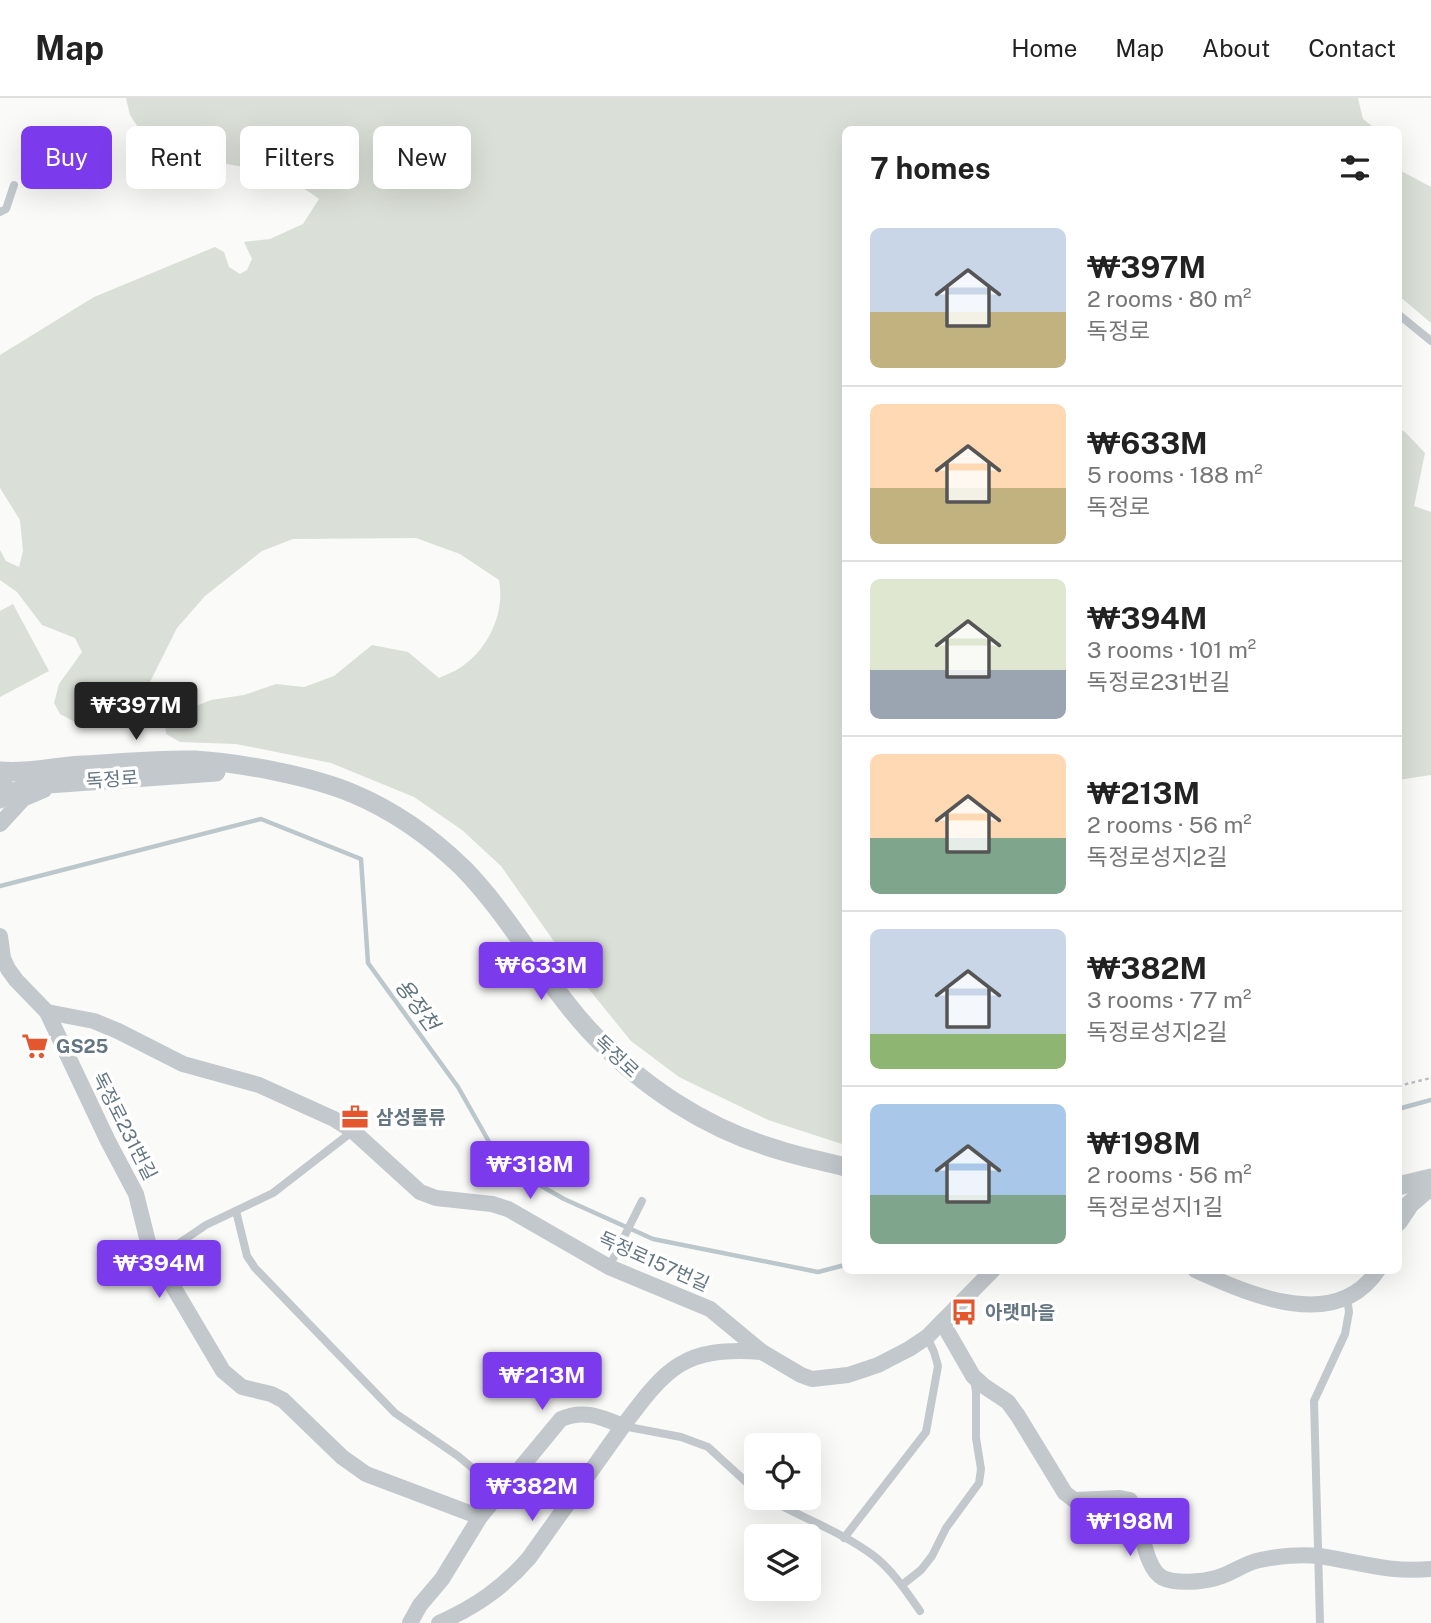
<!DOCTYPE html>
<html lang="en">
<head>
<meta charset="utf-8">
<style>
	body { margin:0; font-family:"Public Sans","Noto Sans KR",sans-serif; background:#f2f2f2; color:#222; height:100vh; display:flex; flex-direction:column; font-size:26px; white-space:nowrap }
	* { box-sizing:border-box; margin:0 }
	p { font-size:23px; color:#767676 }
	.icon { flex:none; width:38px; height:38px; fill:none; stroke:currentColor; stroke-width:2; stroke-linecap:round; stroke-linejoin:round }
	.map { position:relative; flex:1; overflow:hidden }
	.sheet { position:absolute; left:842px; top:28px; width:560px; height:1148px; display:flex; flex-direction:column; background:#fff; border-radius:10px; box-shadow:0 7px 28px #0002 }
	.sheet>* { flex:none }
	.hud { position:absolute; left:21px; top:28px; width:665px; height:63px; display:flex; gap:14px }
	.fabs { position:absolute; left:744px; top:1335px; display:grid; gap:14px }
	.fabs a { display:grid; place-items:center; width:77px; height:77px; border-radius:10px; background:#fff; box-shadow:0 7px 28px #0002; font-size:35px }
	.price { position:absolute; translate:-50% -60px; padding:0 16px; border-radius:7px; background:#7c3aed; color:#fff; font-size:23px; line-height:46px; filter:drop-shadow(0 2px 4px #0008) }
	.price::after { content:''; position:absolute; left:50%; top:42px; width:21px; height:16px; margin-left:-10px; background:inherit; clip-path:polygon(0 0,100% 0,50% 100%) }
	.price.active { background:#222; color:#fff }
	ul { padding:0; list-style:none }
	li { display:flex; align-items:center; gap:21px; height:175px; padding:0 28px }
	li+li { border-top:2px solid #e0e0e0 }
	li span { display:grid; place-items:center; flex:none; width:196px; height:140px; border-radius:10px; color:#555 }
	li>.icon { margin-inline-start:auto }
	span .icon { width:84px; height:84px; fill:#fffc; stroke-width:1 }
	li b { font-size:30px }
	h2 { display:flex; justify-content:space-between; align-items:center; height:84px; padding:0 28px; font-size:30px }
	.tag { padding:0 24px; border-radius:10px; background:#fff; box-shadow:0 7px 28px #0002; font-size:24px; line-height:63px }
	.tag.active { background:#7c3aed; color:#fff }
	header { display:flex; align-items:center; gap:42px; box-sizing:border-box; height:98px; padding:0 35px; background:#fff; border-bottom:2px solid #e0e0e0 }
	header strong { font-size:33px }
	nav { display:flex; gap:38px; margin-inline-start:auto; font-size:24px }
	.map>svg:first-child { display:block }
</style>
</head>
<body>
<header>
<strong>Map</strong>
<nav><a>Home</a><a>Map</a><a>About</a><a>Contact</a></nav>
</header>
<div class="map">
<svg width="1431" height="1525" viewBox="0 0 1431 1525">
	<rect width="100%" height="100%" fill="#fafaf8"/>
	<g fill="#dadfd7">
		<path d="M126,0H1358L1363,21L1376,31L845,32V1047L768,1022L679,979L631,943L579,879L501,768L462,732L414,699L331,665L236,646L180,644L166,636L165,624L186,612L211,602L244,597L276,586L304,589L334,578L372,547L408,554L439,580C447,576 457,573 464,567C490,548 505,513 499,482L460,456L416,440L293,441L262,453L205,498L177,530L150,584L135,598L104,618L75,624L60,616L54,605L59,586L82,554L75,540L42,527L17,494L0,482V452L6,463L19,469L23,453L20,422L0,390V257L94,199L215,149L224,154L229,169L240,176L247,172L252,161L244,144L270,141L303,126L319,101C272,63 208,68 152,51L130,17Z"/>
		<polygon points="1398,69 1401,73 1431,89 1431,225 1398,197"/>
		<polygon points="1398,330 1405,334 1425,355 1414,408 1431,414 1431,677 1398,682"/>
		<polygon points="13,506 49,573 0,599 0,513"/>
	</g>
	<g fill="none" stroke-linecap="round" stroke-linejoin="round">
		<g stroke="#bbc7cb" stroke-width="4.5">
			<polyline points="0,788 261,721 361,761 368,865 458,989 501,1065 564,1101 653,1141 818,1174 845,1167"/>
			<polyline points="1398,1011 1431,1002"/>
		</g>
		<polyline stroke="#bbbfc2" stroke-width="2.5" stroke-dasharray="3.5 3.5" stroke-linecap="butt" points="1398,988 1431,980"/>
		<g stroke="#c3c8cc" stroke-width="8">
			<polyline points="0,114 6,111 14,87"/>
			<polyline points="1398,216 1431,243"/>
			<polyline points="236,1113 247,1158 255,1170 395,1315 458,1358 500,1393"/>
			<polyline points="157,1160 206,1127 273,1095 353,1033"/>
			<polyline points="609,1169 642,1103"/>
			<polyline points="623,1328 681,1339 708,1349 756,1393"/>
			<path d="M767,1400C802,1420 842,1434 874,1458C893,1473 906,1493 920,1513"/>
			<polyline points="844,1440 926,1334 938,1268 934,1254 927,1239"/>
			<polyline points="902,1487 921,1472 932,1458 946,1430 979,1385 981,1371 976,1340 976,1294 974,1281"/>
			<polyline points="1320,1525 1314,1303 1345,1236 1349,1214 1347,1199"/>
		</g>
		<g stroke="#c3c8cc" stroke-width="16">
			<polyline points="0,726 23,701 44,692"/>
			<polyline points="0,838 3,860 8,871 16,882 47,914 108,1043 136,1096 149,1148 223,1273 242,1289 271,1296 283,1302 342,1359 366,1376 480,1419"/>
			<polyline points="47,914 94,923 118,933 183,966 259,987 334,1021 353,1033 420,1094 436,1100 492,1106 508,1111 609,1169 710,1211 762,1254 801,1277 812,1281 848,1277 878,1267 909,1251 927,1239 993,1172"/>
			<path d="M1195,1172C1249,1196 1335,1236 1378,1172"/>
			<path d="M942,1224L973,1278L984,1288L1008,1304L1018,1318L1065,1395L1074,1402L1120,1400L1130,1402C1142,1422 1143,1470 1163,1480C1176,1486 1202,1484 1216,1480C1232,1476 1244,1465 1260,1462C1278,1458 1302,1456 1319,1458C1359,1464 1389,1475 1431,1471"/>
			<path d="M410,1525L420,1507L442,1481L480,1419L561,1321C584,1311 601,1319 623,1328C667,1269 684,1248 762,1254"/>
			<path d="M439,1525C475,1509 503,1490 529,1460L623,1328"/>
		</g>
		<g stroke="#c3c8cc" stroke-width="19">
			<polyline points="2,698 30,688 48,686 216,674"/>
			<path d="M0,701L4,690L0,673C28,676 56,668 84,667C121,665 158,661 195,662C241,665 312,678 354,696C394,713 432,740 463,770C511,819 543,882 589,932C641,988 706,1031 779,1052C800,1059 823,1063 845,1069"/>
			<polyline points="1398,1088 1431,1080"/>
			<polyline points="1398,1124 1410,1106 1431,1088"/>
		</g>
	</g>
	<defs>
		<g id="supermarket-bare" transform="scale(2.1)"><path d="M-6-5.5h2.5l.6 2H6L4.5 2H-2.5L-4.4-4H-6ZM-1.5 3.2a1.3 1.3 0 1 0 .1 0ZM3 3.2a1.3 1.3 0 1 0 .1 0Z" fill="#e4572e" stroke="#fff" stroke-width="2.5" paint-order="stroke"/></g>
		<g id="office-bare" transform="scale(2.1)"><path d="M-6-3h4V-5.5h4V-3h4V5H-6ZM-1-4.5V-3h2v-1.5ZM-6 0V1H6V0Z" fill="#e4572e" stroke="#fff" stroke-width="2.5" paint-order="stroke"/></g>
		<g id="bus-bare" transform="scale(2.1)"><path d="M-5-6H5V4H4V6H2V4H-2V6H-4V4H-5ZM-3.5-4V0h7V-4ZM-3.5 1.2v1.5H-2V1.2ZM2 1.2v1.5H3.5V1.2Z" fill="#e4572e" stroke="#fff" stroke-width="2.5" paint-order="stroke"/></g>
	</defs>
	<g fill-rule="evenodd">
		<use href="#supermarket-bare" x="35" y="948"/>
		<use href="#office-bare" x="355" y="1019"/>
		<use href="#bus-bare" x="964" y="1214"/>
	</g>
	<g text-anchor="middle" stroke-width="7" stroke-linejoin="round" paint-order="stroke">
		<g font-size="19" fill="#657683" stroke="#fff">
			<text transform="translate(112 681) rotate(-4)" y="7">독정로</text>
			<text transform="translate(617 958) rotate(43)" y="7">독정로</text>
			<text transform="translate(125 1028) rotate(63)" y="7">독정로231번길</text>
			<text transform="translate(654 1163) rotate(24)" y="7">독정로157번길</text>
		</g>
		<g font-size="19" font-weight="bold" fill="#657683" stroke="#fff" text-anchor="start">
			<text x="56" y="955">GS25</text>
			<text x="376" y="1026">삼성물류</text>
			<text x="985" y="1221">아랫마을</text>
		</g>
		<g font-size="21" font-style="italic" fill="#60757c" stroke="#fff">
			<text transform="translate(417 907) rotate(54)" y="7">용정천</text>
		</g>
	</g>
</svg>
<div class="fabs">
<a><svg class="icon" aria-label="locate" viewBox="0 0 24 24"><circle cx="12" cy="12" r="6"/><path d="M12 2v4M12 18v4M2 12h4M18 12h4"/></svg></a>
<a><svg class="icon" aria-label="layers" viewBox="0 0 24 24"><path d="M12 4l9 5-9 5-9-5zM3 14l9 5 9-5"/></svg></a>
</div>
<b class="price active" style="left:136px;top:644px">₩397M</b>
<b class="price" style="left:541px;top:904px">₩633M</b>
<b class="price" style="left:530px;top:1103px">₩318M</b>
<b class="price" style="left:159px;top:1202px">₩394M</b>
<b class="price" style="left:542px;top:1314px">₩213M</b>
<b class="price" style="left:532px;top:1425px">₩382M</b>
<b class="price" style="left:1130px;top:1460px">₩198M</b>
<div class="hud">
<a class="tag active">Buy</a>
<a class="tag">Rent</a>
<a class="tag">Filters</a>
<a class="tag">New</a>
</div>
<section class="sheet">
<h2>7 homes<svg class="icon" aria-label="filters" viewBox="0 0 24 24"><path d="M4 7h16M4 17h16"/><circle cx="9" cy="7" r="2"/><circle cx="15" cy="17" r="2"/></svg></h2>
<ul>
<li><span style="background:linear-gradient(#c9d6e8 60%,#c2b280 0)"><svg class="icon" aria-label="home" viewBox="0 0 24 24"><path d="M3 11l9-7 9 7M6 9v11h12V9"/></svg></span><div><b>₩397M</b><p>2 rooms · 80 m²</p><p>독정로</p></div></li>
<li><span style="background:linear-gradient(#ffd9b3 60%,#c2b280 0)"><svg class="icon" aria-label="home" viewBox="0 0 24 24"><path d="M3 11l9-7 9 7M6 9v11h12V9"/></svg></span><div><b>₩633M</b><p>5 rooms · 188 m²</p><p>독정로</p></div></li>
<li><span style="background:linear-gradient(#dfe7d0 65%,#9aa5b1 0)"><svg class="icon" aria-label="home" viewBox="0 0 24 24"><path d="M3 11l9-7 9 7M6 9v11h12V9"/></svg></span><div><b>₩394M</b><p>3 rooms · 101 m²</p><p>독정로231번길</p></div></li>
<li><span style="background:linear-gradient(#ffd9b3 60%,#7fa58c 0)"><svg class="icon" aria-label="home" viewBox="0 0 24 24"><path d="M3 11l9-7 9 7M6 9v11h12V9"/></svg></span><div><b>₩213M</b><p>2 rooms · 56 m²</p><p>독정로성지2길</p></div></li>
<li><span style="background:linear-gradient(#c9d6e8 75%,#8fb573 0)"><svg class="icon" aria-label="home" viewBox="0 0 24 24"><path d="M3 11l9-7 9 7M6 9v11h12V9"/></svg></span><div><b>₩382M</b><p>3 rooms · 77 m²</p><p>독정로성지2길</p></div></li>
<li><span style="background:linear-gradient(#a9c7e8 65%,#7fa58c 0)"><svg class="icon" aria-label="home" viewBox="0 0 24 24"><path d="M3 11l9-7 9 7M6 9v11h12V9"/></svg></span><div><b>₩198M</b><p>2 rooms · 56 m²</p><p>독정로성지1길</p></div></li>
</ul>
</section>
</div>
</body>
</html>
